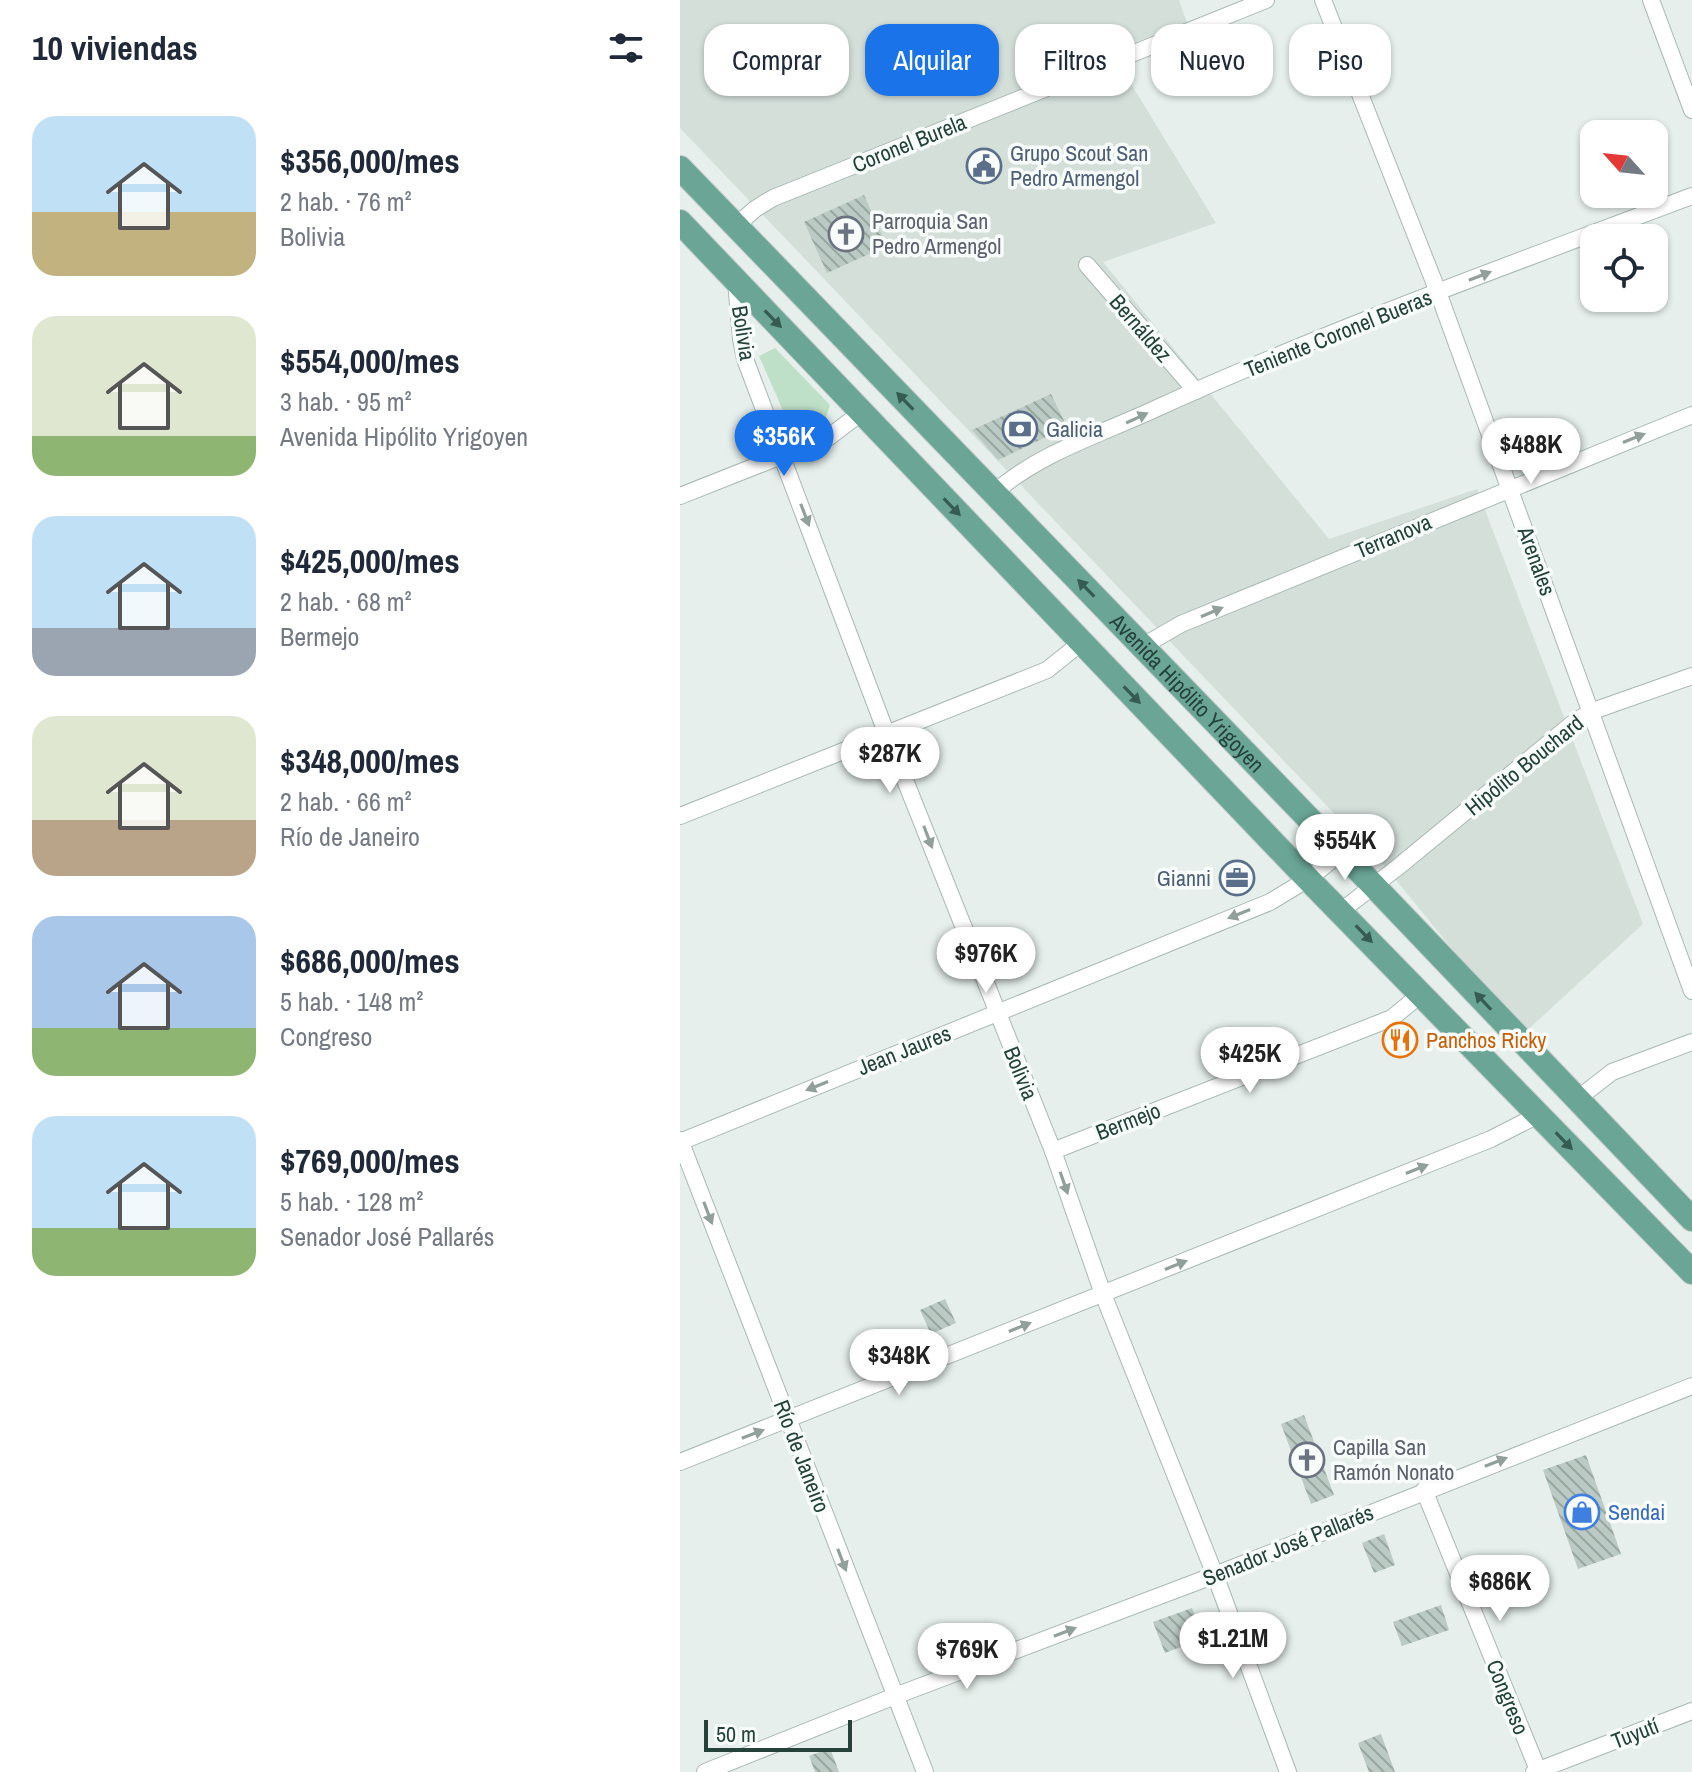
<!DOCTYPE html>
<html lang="es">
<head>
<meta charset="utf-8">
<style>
	body { margin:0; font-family:"Archivo Narrow",sans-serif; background:#f6f6f7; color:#1f2937; height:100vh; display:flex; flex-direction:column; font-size:30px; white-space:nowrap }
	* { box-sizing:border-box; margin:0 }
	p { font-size:26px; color:#747a83 }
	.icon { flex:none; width:44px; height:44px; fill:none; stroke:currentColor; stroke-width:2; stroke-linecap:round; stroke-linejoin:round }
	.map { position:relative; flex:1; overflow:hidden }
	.side { display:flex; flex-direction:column; background:#fff; width:680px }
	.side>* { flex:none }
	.guide { position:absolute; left:24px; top:24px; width:760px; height:72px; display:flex; gap:16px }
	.needle { width:52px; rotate:297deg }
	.buttons { position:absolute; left:900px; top:120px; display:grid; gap:16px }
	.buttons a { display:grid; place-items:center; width:88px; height:88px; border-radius:16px; background:#fff; box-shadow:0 2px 6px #0004; font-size:40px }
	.scale { position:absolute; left:24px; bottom:20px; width:148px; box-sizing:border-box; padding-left:8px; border:4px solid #24423a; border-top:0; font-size:22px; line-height:28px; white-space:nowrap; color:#24423a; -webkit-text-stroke:6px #f7fbf9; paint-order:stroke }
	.price { position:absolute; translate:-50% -68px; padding:0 18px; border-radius:28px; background:#fff; color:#222; font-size:26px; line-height:52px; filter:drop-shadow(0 2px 4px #0008) }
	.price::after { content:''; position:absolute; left:50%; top:48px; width:24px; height:18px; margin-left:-12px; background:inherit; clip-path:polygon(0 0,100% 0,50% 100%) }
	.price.current { background:#1a73e8; color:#fff }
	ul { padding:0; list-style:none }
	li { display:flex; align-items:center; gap:24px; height:200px; padding:0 32px }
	li span { display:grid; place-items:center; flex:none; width:224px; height:160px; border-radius:24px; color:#555 }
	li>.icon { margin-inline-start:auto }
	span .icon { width:96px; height:96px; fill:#fffc; stroke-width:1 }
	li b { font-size:34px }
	h2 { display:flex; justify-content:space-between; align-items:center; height:96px; padding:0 32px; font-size:34px }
	.tag { padding:0 28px; border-radius:24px; background:#fff; box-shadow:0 2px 6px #0004; font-size:28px; line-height:72px }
	.tag.current { background:#1a73e8; color:#fff }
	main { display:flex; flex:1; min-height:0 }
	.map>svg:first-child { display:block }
</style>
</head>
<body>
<main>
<section class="side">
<h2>10 viviendas<svg class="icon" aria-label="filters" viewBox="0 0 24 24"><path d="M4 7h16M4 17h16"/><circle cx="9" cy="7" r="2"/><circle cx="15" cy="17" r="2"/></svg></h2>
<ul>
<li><span style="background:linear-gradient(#bfe0f5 60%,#c2b280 0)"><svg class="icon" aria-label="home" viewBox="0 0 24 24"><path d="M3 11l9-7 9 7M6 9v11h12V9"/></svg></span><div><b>$356,000/mes</b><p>2 hab. · 76 m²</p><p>Bolivia</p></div></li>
<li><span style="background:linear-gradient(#dfe7d0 75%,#8fb573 0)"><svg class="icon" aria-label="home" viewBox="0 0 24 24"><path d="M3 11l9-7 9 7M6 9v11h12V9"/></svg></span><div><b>$554,000/mes</b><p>3 hab. · 95 m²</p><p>Avenida Hipólito Yrigoyen</p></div></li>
<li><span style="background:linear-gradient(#bfe0f5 70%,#9aa5b1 0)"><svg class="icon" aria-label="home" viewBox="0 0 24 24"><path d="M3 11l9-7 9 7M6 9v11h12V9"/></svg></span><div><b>$425,000/mes</b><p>2 hab. · 68 m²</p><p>Bermejo</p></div></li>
<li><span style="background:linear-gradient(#dfe7d0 65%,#b9a48a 0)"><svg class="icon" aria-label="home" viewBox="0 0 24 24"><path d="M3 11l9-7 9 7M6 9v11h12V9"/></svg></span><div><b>$348,000/mes</b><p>2 hab. · 66 m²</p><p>Río de Janeiro</p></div></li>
<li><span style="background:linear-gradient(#a9c7e8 70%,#8fb573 0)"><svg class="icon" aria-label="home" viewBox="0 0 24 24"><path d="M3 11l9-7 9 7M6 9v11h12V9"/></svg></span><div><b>$686,000/mes</b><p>5 hab. · 148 m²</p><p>Congreso</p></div></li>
<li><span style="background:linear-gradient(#bfe0f5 70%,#8fb573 0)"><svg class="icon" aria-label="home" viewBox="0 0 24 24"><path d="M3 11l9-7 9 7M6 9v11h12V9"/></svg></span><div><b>$769,000/mes</b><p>5 hab. · 128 m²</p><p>Senador José Pallarés</p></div></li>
</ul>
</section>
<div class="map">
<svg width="1012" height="1772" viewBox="0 0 1012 1772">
	<defs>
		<pattern id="building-back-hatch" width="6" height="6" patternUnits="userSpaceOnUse" patternTransform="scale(2)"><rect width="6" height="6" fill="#bbcac4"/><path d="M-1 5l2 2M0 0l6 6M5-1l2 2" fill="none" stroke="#98a6a0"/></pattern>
	</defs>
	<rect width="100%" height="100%" fill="#e6efeb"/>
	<polygon fill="#d4dfda" points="0,0 499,0 507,23 431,51 536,223 423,262 649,539 797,489 963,924 842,1035 708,870 0,128"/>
	<polygon fill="#bfe0c8" points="95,348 150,405 145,420 116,434 112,431 79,356"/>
	<g fill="url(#building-back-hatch)">
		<polygon points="184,195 207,246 147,273 124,222"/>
		<polygon points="371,394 387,427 318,460 292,430"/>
		<polygon points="265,1299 276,1323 251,1334 240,1310"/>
		<polygon points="624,1415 654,1495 631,1504 601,1424"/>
		<polygon points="906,1455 941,1554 898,1569 863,1470"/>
		<polygon points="704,1534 715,1565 694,1573 682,1543"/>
		<polygon points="761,1605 769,1630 722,1646 713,1622"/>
		<polygon points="512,1608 524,1638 485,1653 473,1622"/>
		<polygon points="701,1734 715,1772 689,1772 678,1743"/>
		<polygon points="150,1748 159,1772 135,1772 129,1756"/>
	</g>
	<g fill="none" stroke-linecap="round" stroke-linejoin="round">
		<g stroke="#a8b8b2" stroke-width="18">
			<g id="street">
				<polyline points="643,0 758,292 1012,991"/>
				<polyline points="971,0 1012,110"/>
				<polyline points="56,226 75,209 93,198 586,0"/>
				<polyline points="407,265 516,391"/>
				<polyline points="56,281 61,339 65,359 207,735 373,1151 423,1294 535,1575 608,1772"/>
				<path d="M314,493C359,453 421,434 475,409C650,329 832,264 1012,196"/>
				<polyline points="0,496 149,437 182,412"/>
				<polyline points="463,646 501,624 1012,415"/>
				<polyline points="0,816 367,670 402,642"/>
				<polyline points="661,911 718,867 892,724 910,712 1012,676"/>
				<polyline points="896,1100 932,1072 1012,1042"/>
				<polyline points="0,1140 245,1772"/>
				<polyline points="0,1142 590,902 628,879 662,852"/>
				<polyline points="373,1151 712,1018 741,994"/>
				<polyline points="0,1462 811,1139 858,1115"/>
				<polyline points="744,1490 858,1770"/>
				<polyline points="25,1772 215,1696 535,1575 1012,1386"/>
				<polyline points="854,1772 1012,1711"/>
			</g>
		</g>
		<g stroke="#c2cac8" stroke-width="26">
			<g id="primary">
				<path id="s1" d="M0,168L693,885L1012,1219"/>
				<polyline points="0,222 628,879 1012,1272"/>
			</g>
		</g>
		<use href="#street" stroke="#fff" stroke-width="16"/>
		<use href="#primary" stroke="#6aa596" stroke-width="24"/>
	</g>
	<defs><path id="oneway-solid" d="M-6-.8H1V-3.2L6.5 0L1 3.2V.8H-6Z" transform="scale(2)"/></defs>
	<g fill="#92a09c">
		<use href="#oneway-solid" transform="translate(800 276) rotate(-21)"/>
		<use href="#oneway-solid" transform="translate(457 418) rotate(-25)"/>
		<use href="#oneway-solid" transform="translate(954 438) rotate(-22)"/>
		<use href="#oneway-solid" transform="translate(125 515) rotate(69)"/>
		<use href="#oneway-solid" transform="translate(532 612) rotate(-23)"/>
		<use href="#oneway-solid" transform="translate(248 837) rotate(69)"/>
		<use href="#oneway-solid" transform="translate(559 914) rotate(158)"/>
		<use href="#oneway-solid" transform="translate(137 1086) rotate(158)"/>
		<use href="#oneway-solid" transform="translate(737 1169) rotate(-22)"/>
		<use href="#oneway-solid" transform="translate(384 1183) rotate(71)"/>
		<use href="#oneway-solid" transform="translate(28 1213) rotate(69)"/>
		<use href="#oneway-solid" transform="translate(496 1265) rotate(-22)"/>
		<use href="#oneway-solid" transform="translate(340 1327) rotate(-22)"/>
		<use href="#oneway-solid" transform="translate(73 1434) rotate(-21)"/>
		<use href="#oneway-solid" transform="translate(816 1462) rotate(-21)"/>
		<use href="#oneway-solid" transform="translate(162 1560) rotate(69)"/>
		<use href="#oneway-solid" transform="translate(385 1632) rotate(-21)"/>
	</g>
	<g fill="#365b51">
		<use href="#oneway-solid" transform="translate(93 319) rotate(46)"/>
		<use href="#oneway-solid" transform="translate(225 401) rotate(-134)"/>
		<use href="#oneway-solid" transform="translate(272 507) rotate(46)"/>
		<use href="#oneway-solid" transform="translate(406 588) rotate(-134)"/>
		<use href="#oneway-solid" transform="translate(452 695) rotate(46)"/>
		<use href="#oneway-solid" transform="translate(684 934) rotate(46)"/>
		<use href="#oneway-solid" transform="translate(803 1001) rotate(-133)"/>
		<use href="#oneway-solid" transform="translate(884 1141) rotate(46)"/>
	</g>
	<defs>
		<g id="civic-ring" transform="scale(1.8)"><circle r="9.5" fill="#f7fbf9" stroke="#5c6f8a" stroke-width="1.5"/><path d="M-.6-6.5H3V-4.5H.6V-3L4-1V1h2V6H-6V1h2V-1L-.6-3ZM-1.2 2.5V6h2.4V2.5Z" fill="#5c6f8a"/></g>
		<g id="church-ring" transform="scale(1.8)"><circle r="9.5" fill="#f7fbf9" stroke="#6b7280" stroke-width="1.5"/><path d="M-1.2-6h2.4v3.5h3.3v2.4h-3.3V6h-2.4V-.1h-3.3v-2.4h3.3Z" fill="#6b7280"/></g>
		<g id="bank-ring" transform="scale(1.8)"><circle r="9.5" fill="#f7fbf9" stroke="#5c6f8a" stroke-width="1.5"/><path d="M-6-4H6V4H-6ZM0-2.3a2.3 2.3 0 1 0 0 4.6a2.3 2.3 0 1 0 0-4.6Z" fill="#5c6f8a"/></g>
		<g id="office-ring" transform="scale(1.8)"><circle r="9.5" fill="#f7fbf9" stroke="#5c6f8a" stroke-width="1.5"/><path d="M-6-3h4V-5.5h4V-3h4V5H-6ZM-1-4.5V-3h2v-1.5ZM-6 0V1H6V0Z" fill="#5c6f8a"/></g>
		<g id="restaurant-ring" transform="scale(1.8)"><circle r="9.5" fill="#f7fbf9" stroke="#e8710a" stroke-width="1.5"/><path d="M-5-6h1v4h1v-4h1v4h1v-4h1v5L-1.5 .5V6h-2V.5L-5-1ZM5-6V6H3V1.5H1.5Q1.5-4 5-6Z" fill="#e8710a"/></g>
		<g id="shop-ring" transform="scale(1.8)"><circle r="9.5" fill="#f7fbf9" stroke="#3f7fe0" stroke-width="1.5"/><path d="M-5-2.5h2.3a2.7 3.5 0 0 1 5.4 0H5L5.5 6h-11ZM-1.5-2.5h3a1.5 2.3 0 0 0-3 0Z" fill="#3f7fe0"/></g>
	</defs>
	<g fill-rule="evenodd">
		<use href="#civic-ring" x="304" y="166"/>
		<use href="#church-ring" x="166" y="234"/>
		<use href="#bank-ring" x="340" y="429"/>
		<use href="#office-ring" x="557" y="878"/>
		<use href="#restaurant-ring" x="720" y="1040"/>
		<use href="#church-ring" x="627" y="1460"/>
		<use href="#shop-ring" x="902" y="1512"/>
	</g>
	<g text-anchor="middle" stroke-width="7" stroke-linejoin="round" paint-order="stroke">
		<g font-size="22" fill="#24423a" stroke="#f7fbf9">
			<text transform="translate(229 143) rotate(-22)" y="8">Coronel Burela</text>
			<text transform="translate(461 328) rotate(49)" y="8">Bernáldez</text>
			<text transform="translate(64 333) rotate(81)" y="8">Bolivia</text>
			<text transform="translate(658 333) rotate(-22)" y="8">Teniente Coronel Bueras</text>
			<text transform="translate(713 536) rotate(-23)" y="8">Terranova</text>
			<text transform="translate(857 561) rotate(70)" y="8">Arenales</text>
			<text dy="8" stroke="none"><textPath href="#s1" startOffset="730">Avenida Hipólito Yrigoyen</textPath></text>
			<text transform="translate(844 765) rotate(-39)" y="8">Hipólito Bouchard</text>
			<text transform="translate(224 1050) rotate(-22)" y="8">Jean Jaures</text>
			<text transform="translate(341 1073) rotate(68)" y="8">Bolivia</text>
			<text transform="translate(448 1121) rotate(-21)" y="8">Bermejo</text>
			<text transform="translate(122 1456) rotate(69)" y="8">Río de Janeiro</text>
			<text transform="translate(608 1545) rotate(-22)" y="8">Senador José Pallarés</text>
			<text transform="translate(828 1697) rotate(68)" y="8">Congreso</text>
			<text transform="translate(955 1733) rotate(-21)" y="8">Tuyutí</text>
		</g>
		<g font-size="22" fill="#4e5e75" stroke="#f7fbf9" text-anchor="start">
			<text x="330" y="161">Grupo Scout San<tspan x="330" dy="25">Pedro Armengol</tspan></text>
			<text x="366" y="437">Galicia</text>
			<text x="531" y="886" text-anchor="end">Gianni</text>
		</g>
		<g font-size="22" fill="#5b616d" stroke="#f7fbf9" text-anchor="start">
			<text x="192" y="229">Parroquia San<tspan x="192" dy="25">Pedro Armengol</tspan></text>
			<text x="653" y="1455">Capilla San<tspan x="653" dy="25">Ramón Nonato</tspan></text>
		</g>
		<g font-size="22" fill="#c56008" stroke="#f7fbf9" text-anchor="start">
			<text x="746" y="1048">Panchos Ricky</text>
		</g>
		<g font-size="22" fill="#366cbe" stroke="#f7fbf9" text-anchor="start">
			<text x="928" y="1520">Sendai</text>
		</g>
	</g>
</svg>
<div class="buttons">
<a><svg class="needle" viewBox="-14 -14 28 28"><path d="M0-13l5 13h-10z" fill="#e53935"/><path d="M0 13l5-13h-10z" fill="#747a83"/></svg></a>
<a><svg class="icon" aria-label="locate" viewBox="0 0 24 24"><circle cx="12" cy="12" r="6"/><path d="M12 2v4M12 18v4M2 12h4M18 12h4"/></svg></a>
</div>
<div class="scale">50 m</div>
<b class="price current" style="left:104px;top:478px">$356K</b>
<b class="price" style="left:851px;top:486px">$488K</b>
<b class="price" style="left:210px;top:795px">$287K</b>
<b class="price" style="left:665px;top:882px">$554K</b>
<b class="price" style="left:306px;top:995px">$976K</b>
<b class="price" style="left:570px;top:1095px">$425K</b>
<b class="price" style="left:219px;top:1397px">$348K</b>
<b class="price" style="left:820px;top:1623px">$686K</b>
<b class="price" style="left:553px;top:1680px">$1.21M</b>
<b class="price" style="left:287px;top:1691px">$769K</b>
<div class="guide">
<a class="tag">Comprar</a>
<a class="tag current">Alquilar</a>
<a class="tag">Filtros</a>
<a class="tag">Nuevo</a>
<a class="tag">Piso</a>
</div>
</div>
</main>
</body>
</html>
